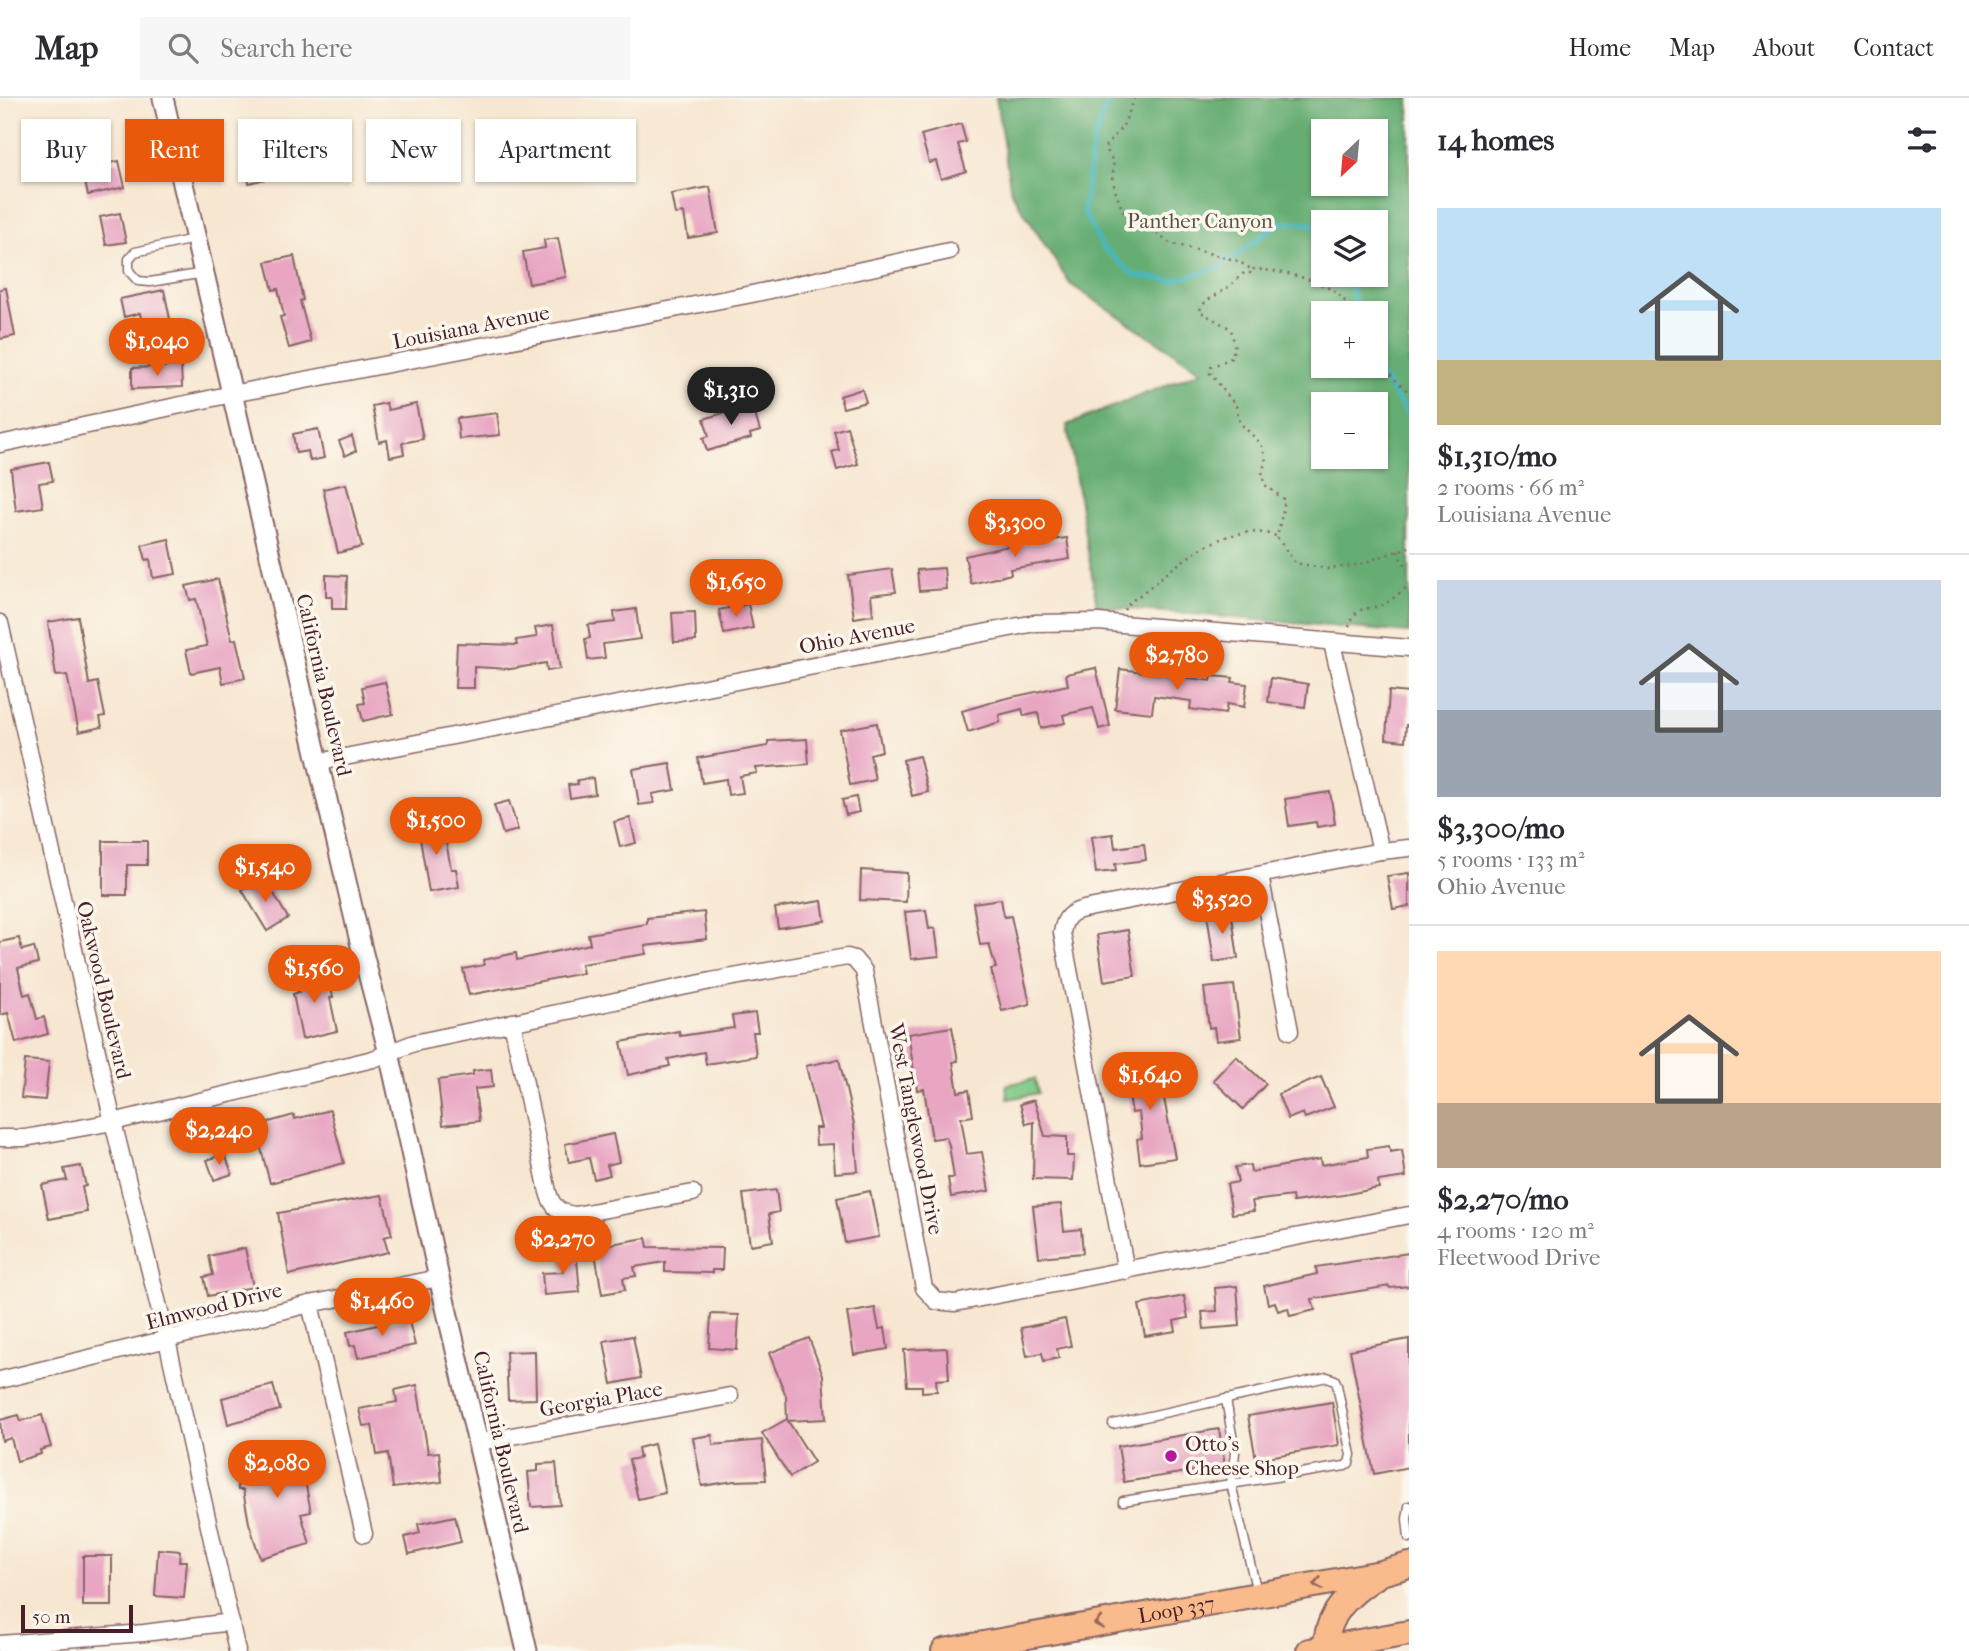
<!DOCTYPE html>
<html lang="en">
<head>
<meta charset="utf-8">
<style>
	body { margin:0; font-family:"IM FELL French Canon",serif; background:#f7f7f7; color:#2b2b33; height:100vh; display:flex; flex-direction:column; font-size:26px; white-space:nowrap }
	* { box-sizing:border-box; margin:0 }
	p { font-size:23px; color:#7c7c81 }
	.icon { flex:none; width:38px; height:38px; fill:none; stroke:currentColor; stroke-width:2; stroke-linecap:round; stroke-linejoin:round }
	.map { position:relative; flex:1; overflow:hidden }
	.drawer { display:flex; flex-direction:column; background:#fff; width:560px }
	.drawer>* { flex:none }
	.banner { position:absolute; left:21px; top:21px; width:665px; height:63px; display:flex; gap:14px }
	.needle { width:46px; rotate:206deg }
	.controls { position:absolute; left:1311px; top:21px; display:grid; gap:14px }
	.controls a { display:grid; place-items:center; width:77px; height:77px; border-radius:0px; background:#fff; box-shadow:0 2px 5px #0004; font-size:35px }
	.scale { position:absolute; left:21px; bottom:18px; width:112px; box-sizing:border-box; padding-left:7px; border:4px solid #4a1f2b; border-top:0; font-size:19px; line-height:24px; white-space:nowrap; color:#4a1f2b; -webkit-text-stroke:5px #fbf7ec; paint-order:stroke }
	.price { position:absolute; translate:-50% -60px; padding:0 16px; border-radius:24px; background:#ea580c; color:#fff; font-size:23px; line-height:46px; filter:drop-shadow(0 2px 4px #0008) }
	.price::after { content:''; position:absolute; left:50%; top:42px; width:21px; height:16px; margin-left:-10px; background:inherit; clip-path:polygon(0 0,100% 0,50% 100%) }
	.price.on { background:#222; color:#fff }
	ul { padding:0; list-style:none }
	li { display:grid; align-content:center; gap:14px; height:371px; padding:0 28px }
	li+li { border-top:2px solid #e1e1e2 }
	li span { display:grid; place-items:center; height:217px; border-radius:0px; color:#555 }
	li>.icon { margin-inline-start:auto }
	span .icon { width:126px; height:126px; fill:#fffc; stroke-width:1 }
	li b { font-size:30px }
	h2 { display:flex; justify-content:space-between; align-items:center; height:84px; padding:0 28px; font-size:30px }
	.chip { padding:0 24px; border-radius:0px; background:#fff; box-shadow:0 2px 5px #0004; font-size:24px; line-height:63px }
	.chip.on { background:#ea580c; color:#fff }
	header { display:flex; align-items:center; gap:42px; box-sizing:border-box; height:98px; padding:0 35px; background:#fff; border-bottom:2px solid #e1e1e2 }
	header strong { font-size:33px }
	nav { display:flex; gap:38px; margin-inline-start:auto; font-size:24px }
	.search { width:490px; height:63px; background:#f7f7f7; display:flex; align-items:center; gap:18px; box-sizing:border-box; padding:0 24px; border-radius:0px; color:#7c7c81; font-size:26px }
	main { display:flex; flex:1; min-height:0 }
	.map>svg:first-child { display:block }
</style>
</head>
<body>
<header>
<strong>Map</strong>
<div class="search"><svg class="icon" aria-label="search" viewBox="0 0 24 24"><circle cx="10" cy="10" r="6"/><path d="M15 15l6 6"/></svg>Search here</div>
<nav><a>Home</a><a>Map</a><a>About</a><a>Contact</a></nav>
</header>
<main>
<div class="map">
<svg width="1409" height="1553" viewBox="0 0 1409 1553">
	<rect width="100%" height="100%" fill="#fbf7ec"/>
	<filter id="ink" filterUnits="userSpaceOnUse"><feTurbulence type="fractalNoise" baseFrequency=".0143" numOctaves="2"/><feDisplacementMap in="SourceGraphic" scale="14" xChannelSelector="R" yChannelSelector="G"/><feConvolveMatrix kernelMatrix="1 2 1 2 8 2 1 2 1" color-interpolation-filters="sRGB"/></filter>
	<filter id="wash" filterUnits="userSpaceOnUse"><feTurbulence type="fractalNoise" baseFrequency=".00686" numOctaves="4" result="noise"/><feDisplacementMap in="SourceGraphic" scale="28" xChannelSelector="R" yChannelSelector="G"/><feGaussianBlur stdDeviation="1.57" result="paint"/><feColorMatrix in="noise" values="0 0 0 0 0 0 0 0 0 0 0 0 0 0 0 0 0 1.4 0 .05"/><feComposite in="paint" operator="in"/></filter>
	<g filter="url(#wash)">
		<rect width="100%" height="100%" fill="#f7e7d1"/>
		<polygon fill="#7ec986" stroke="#647458" stroke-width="2" points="1035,981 1038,995 1008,1001 1006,987"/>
		<path fill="#66ad73" stroke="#58664f" stroke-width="2" fill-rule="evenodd" d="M996,0H1409V535L1097,508L1067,327L1202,273L1070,186L1011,94ZM1323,33H1376V86H1323ZM1323,124H1376V177H1323ZM1323,215H1376V268H1323ZM1323,306H1376V359H1323Z"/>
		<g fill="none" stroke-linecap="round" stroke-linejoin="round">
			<g stroke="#47b7bf" stroke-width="4.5">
				<polyline points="1109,0 1093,46 1083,113 1103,150 1134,177 1172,183 1220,169 1281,124 1312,126 1323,135"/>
				<polyline points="1348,177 1358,215"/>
				<polyline points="1375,268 1406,314 1409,316"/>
			</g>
		</g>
		<g id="blocks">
			<g fill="#e8a6c3">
				<polygon points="269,24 279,64 271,66 274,79 249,85 242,55 252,53 247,29"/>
				<polygon points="961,26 966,44 958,46 966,73 941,81 936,63 929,65 921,37"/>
				<polygon points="553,50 570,51 570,64 553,64"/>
				<polygon points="74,56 77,68 62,71 59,59"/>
				<polygon points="119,63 125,89 88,97 82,71"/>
				<polygon points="710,89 718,135 688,140 684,115 675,116 671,96"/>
				<polygon points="120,115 126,144 106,147 100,119"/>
				<polygon points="558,140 566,179 529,186 523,154 545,150 544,142"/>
				<polygon points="294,158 303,202 300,203 311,244 289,250 280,219 284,218 278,191 273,192 266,164"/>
				<polygon points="6,190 15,238 0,241 0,191"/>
				<polygon points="164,192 174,240 146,246 140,215 124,219 120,201"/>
				<polygon points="181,268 182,289 132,291 132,270"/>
				<polygon points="862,291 866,304 843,310 840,298"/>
				<polygon points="386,305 388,312 416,306 423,341 402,345 404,356 390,359 387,342 379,344 372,308"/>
				<polygon points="752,306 760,333 750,336 751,340 707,353 703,340 709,338 704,321"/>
				<polygon points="497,315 500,337 459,341 457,320"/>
				<polygon points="847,329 858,366 837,372 832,354 839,352 834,333"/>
				<polygon points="318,331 324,360 310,363 308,353 296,355 293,336"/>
				<polygon points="352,338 356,353 345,358 339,343"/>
				<polygon points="49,364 53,383 39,385 43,409 16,413 11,371"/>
				<polygon points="346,386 362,449 338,455 323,391"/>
				<polygon points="1067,440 1070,461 1010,471 1011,476 971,486 965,458 1004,449"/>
				<polygon points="169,441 176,476 153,480 150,461 146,462 142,447"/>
				<polygon points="944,470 946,491 919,493 917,472"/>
				<polygon points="892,471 896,494 871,497 873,517 854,520 848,477"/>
				<polygon points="326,477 347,478 346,511 332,511 332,499 326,499"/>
				<polygon points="218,481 232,542 236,541 245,580 223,585 220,569 191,575 186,552 207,548 196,501 190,502 186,488"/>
				<polygon points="748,506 753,530 724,536 719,512"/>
				<polygon points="636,511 640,541 603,546 605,560 588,562 585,541 590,540 588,527 615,524 614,514"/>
				<polygon points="695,514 696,543 674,544 672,515"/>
				<polygon points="78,519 89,586 98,584 105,618 100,619 102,629 79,634 67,577 56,578 48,524"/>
				<polygon points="553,527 560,571 547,573 546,565 511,571 474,569 474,590 455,590 457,545 517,547 516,542 537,539 535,530"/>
				<polygon points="1096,570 1110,628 1099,631 1093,610 1063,617 1065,625 1041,630 1038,615 1024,618 1022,611 999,617 1000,624 968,634 962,613 1003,601 1068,587 1066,576"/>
				<polygon points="1120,571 1211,583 1212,578 1233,580 1232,584 1247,586 1244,609 1227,606 1225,616 1190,611 1191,603 1154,598 1152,615 1115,611"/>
				<polygon points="1271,580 1308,586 1305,609 1268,604"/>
				<polygon points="385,584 393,616 363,623 359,606 365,605 362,589"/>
				<polygon points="1389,593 1409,595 1409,627 1406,627 1405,643 1386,641"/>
				<polygon points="877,625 882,653 870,656 875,682 850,687 840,632"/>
				<polygon points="807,641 809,666 756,670 757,675 740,678 743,695 728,697 726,681 702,685 698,660 768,648 768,643"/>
				<polygon points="919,658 928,694 912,698 903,662"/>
				<polygon points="670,665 675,692 652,696 654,705 639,707 633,671"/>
				<polygon points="593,680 595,696 570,700 568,687 578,686 577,682"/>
				<polygon points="1330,694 1335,726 1317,729 1316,724 1289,728 1285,701"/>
				<polygon points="856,699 859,714 846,717 842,702"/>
				<polygon points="509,703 518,732 503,736 494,707"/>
				<polygon points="432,720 433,728 443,727 451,771 456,771 459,789 429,794 417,723"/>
				<polygon points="630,720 636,745 620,749 614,724"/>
				<polygon points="1113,736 1115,750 1144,746 1146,762 1115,766 1116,773 1096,775 1091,739"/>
				<polygon points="103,743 147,743 147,767 127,767 127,797 103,797"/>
				<polygon points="861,772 907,775 906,804 860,802"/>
				<polygon points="1409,775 1409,808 1393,811 1387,778"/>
				<polygon points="264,779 288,820 267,833 242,792"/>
				<polygon points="1001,801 1004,819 1011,818 1030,906 1002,913 991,871 996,870 989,846 980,847 973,805"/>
				<polygon points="822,803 825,823 778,830 775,810"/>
				<polygon points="1231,811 1238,860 1214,864 1207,815"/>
				<polygon points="926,812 929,831 935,830 939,858 911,861 905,814"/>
				<polygon points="704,814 707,841 645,848 646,856 581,866 583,875 469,897 463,871 484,867 483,862 516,855 517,862 590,846 588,836 647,826 647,820"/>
				<polygon points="1128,832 1135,878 1104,883 1097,837"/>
				<polygon points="19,840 22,852 34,849 38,865 18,870 24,897 30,895 37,921 44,919 48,936 16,945 8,915 0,917 0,844"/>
				<polygon points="316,871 318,880 329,877 333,899 330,900 337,933 302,941 293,896 299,894 295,876"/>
				<polygon points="1234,887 1241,940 1216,943 1214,929 1209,930 1204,890"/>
				<polygon points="755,915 758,934 753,934 756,958 706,966 704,954 668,961 670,968 628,977 621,944 679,933 680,938 734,930 732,918"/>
				<polygon points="952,929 958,963 953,964 958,994 969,992 973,1018 961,1020 967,1056 982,1054 989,1093 951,1099 948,1080 954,1080 949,1047 946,1039 932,1041 924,991 917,992 908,936"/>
				<polygon points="1236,958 1266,986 1243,1011 1213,982"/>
				<polygon points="1151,960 1154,974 1159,973 1175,1060 1140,1065 1137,1041 1142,1040 1139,1014 1132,1015 1128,991 1133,990 1129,963"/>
				<polygon points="839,961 854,1026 858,1073 835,1075 833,1046 816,1047 815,1030 821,1030 806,968"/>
				<polygon points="25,962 49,964 45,1002 21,1000"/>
				<polygon points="491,971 493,989 475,991 479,1023 443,1027 438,982 473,977 473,973"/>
				<polygon points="1321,979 1334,1009 1305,1020 1303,1015 1288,1021 1278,996"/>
				<polygon points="1034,1002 1045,1038 1067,1039 1067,1058 1074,1058 1073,1082 1033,1081 1034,1024 1026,1026 1020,1006"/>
				<polygon points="330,1012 344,1065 270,1085 255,1028 294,1017 295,1021"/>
				<polygon points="613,1036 619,1064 607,1067 610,1077 594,1081 589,1060 569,1064 565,1046"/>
				<polygon points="1389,1048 1390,1054 1402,1052 1406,1079 1378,1083 1379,1090 1343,1097 1293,1104 1292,1098 1252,1103 1254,1113 1232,1116 1227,1086 1238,1084 1235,1069 1250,1067 1251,1074 1320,1061 1321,1067 1368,1059 1367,1051"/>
				<polygon points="225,1056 232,1076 214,1082 207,1062"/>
				<polygon points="81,1068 86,1088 82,1089 87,1114 49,1121 42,1087 67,1082 64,1071"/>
				<polygon points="776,1092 779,1114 769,1116 773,1143 750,1147 743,1096"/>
				<polygon points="870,1093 879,1139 845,1145 837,1100"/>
				<polygon points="382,1097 392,1137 384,1139 388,1154 289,1177 278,1115"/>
				<polygon points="1061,1106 1064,1133 1081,1131 1083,1155 1039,1159 1033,1108"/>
				<polygon points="646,1140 648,1149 723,1150 722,1172 712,1172 712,1175 665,1174 665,1164 634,1169 636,1178 623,1180 625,1192 602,1196 594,1149"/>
				<polygon points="245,1150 253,1189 208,1198 204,1179 213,1177 209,1158"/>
				<polygon points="576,1151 580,1194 544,1197 542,1175 563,1174 561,1152"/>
				<polygon points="1409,1155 1409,1188 1390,1190 1389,1188 1312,1201 1315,1212 1290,1218 1288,1210 1278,1213 1275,1204 1268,1206 1264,1188 1317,1176 1316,1169"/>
				<polygon points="1237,1188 1240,1228 1204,1231 1202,1214 1217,1213 1215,1190"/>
				<polygon points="1184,1198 1188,1220 1174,1223 1176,1233 1145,1238 1139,1207"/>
				<polygon points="875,1210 879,1231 885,1230 888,1251 854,1257 847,1215"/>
				<polygon points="711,1216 739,1217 737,1252 709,1250"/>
				<polygon points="408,1220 415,1247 358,1260 355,1247 350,1248 347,1234"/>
				<polygon points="1065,1221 1071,1248 1057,1251 1059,1260 1044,1263 1042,1255 1027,1258 1021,1230"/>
				<polygon points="633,1238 641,1280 612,1286 604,1243"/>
				<polygon points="809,1240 823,1277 826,1321 788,1323 814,1364 790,1379 762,1335 787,1321 786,1298 769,1255"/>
				<polygon points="1409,1241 1409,1369 1374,1376 1350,1252"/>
				<polygon points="947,1250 949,1281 936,1282 937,1293 922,1294 922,1288 907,1288 904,1252"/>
				<polygon points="535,1253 536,1301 508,1302 506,1254"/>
				<polygon points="273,1287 280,1312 228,1326 222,1300"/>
				<polygon points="417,1287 428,1355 439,1354 442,1384 393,1390 388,1355 377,1357 372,1327 363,1328 359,1311 397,1304 395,1292"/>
				<polygon points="1332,1304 1339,1347 1256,1361 1248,1318"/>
				<polygon points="19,1317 21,1323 42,1317 51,1349 40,1352 41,1356 17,1363 11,1340 2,1343 0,1322"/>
				<polygon points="1219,1331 1225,1368 1124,1384 1118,1348"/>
				<polygon points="712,1337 713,1347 762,1342 766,1382 734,1383 702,1388 693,1340"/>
				<polygon points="654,1346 665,1395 638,1401 629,1362 640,1360 638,1350"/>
				<polygon points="292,1356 292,1360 317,1356 320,1374 304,1377 311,1414 301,1416 310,1446 260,1460 249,1425 243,1392 238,1392 234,1365"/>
				<polygon points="556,1365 560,1407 531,1409 528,1374 538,1373 538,1366"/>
				<polygon points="455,1418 461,1444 409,1456 405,1439 420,1435 418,1426"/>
				<polygon points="158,1451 180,1453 179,1463 187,1463 184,1500 155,1498"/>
				<rect x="83" y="1458" width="29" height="50"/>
			</g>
		</g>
	</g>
	<g filter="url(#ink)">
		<use href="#blocks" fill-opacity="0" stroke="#876565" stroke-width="2"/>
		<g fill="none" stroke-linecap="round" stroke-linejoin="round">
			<g stroke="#876565" stroke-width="11">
				<g id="service">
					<polyline points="194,141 135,154 129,161 129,173 138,183 150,184 204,175"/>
					<polyline points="1226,1301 1235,1355 1231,1386 1257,1494"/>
					<polyline points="1113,1326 1327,1279 1335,1282 1337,1287 1351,1357 1349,1365 1345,1368 1123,1403"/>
					<polyline points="1409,1408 1407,1421 1409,1440"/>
				</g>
			</g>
			<g stroke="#876565" stroke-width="19">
				<g id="minor">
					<polyline points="0,346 232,296 752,196 949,153"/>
					<polyline points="0,525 113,1024 167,1242 237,1553"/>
					<polyline points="1332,545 1381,753"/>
					<polyline points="319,664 1035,525 1098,524 1409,550"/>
					<polyline points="1260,777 1290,933"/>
					<path d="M512,924L548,1094C552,1109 559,1115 575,1117L693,1095"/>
					<polyline points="0,1040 25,1040 113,1024 373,961 414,945 711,883 847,859 854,861 864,873 924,1190 936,1203 955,1205 1409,1117"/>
					<path d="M1126,1173L1062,835C1064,820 1070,814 1084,811L1381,753L1409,750"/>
					<polyline points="310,1206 364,1436"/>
					<polyline points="0,1282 310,1206 439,1180"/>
					<polyline points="479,1344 730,1298"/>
					<polyline points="0,1546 144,1535 231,1524"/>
				</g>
			</g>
			<g stroke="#876565" stroke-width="23">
				<polyline id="tertiary" points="163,0 363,856 389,955 439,1180 527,1553"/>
			</g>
			<g stroke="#876565" stroke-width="28">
				<g id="primary">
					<path d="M1326,1550C1326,1516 1349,1496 1375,1479"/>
					<path id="s1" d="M944,1553L1381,1475L1409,1467"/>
					<polyline points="1309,1553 1409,1535"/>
				</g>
			</g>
			<g stroke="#876565" stroke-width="2.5" stroke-dasharray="2 5" stroke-linecap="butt">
				<polyline points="1135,0 1123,28 1105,49 1113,63 1114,70 1112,79 1116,95 1123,114 1130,122 1154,134 1170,145 1238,163 1251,171"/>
				<path d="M1353,215C1350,211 1347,205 1343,201C1325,181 1277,172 1251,171L1250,175H1244L1226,191L1206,203L1199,213L1231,231L1235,249L1231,260L1211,269L1210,275L1236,308L1240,325L1261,346L1266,360L1262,377L1265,387L1285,402L1277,439L1295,465L1329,471L1357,467L1409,449"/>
				<polyline points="1376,252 1394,281 1409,294"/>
				<polyline points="1398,453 1402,464 1409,469"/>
				<path d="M1124,512L1128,506C1169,476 1220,419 1276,438"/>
				<path d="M1349,529C1357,503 1368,515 1386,505C1394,500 1403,493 1409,486"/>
			</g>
			<use href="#service" stroke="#fff" stroke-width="8"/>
			<use href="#minor" stroke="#fff" stroke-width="16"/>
			<use href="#tertiary" stroke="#fff" stroke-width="19"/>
			<use href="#primary" stroke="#fabb8c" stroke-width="24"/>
		</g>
		<defs><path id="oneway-chevron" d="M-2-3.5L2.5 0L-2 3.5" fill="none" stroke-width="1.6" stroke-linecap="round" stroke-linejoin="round" transform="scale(1.75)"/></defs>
		<g stroke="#996557">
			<use href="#oneway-chevron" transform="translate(1318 1486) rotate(170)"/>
			<use href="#oneway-chevron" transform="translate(1099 1525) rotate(170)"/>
		</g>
	</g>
	<circle fill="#b5179e" stroke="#fbf7ec" stroke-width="2.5" cx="1171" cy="1358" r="7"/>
	<g text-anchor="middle" stroke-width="7" stroke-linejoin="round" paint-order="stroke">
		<g font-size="21" fill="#5a5246" stroke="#fbf7ec">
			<text x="1200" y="130">Panther Canyon</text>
		</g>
		<g font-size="21" fill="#4a1f2b" stroke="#fbf7ec">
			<text transform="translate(471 229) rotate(-11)" y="7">Louisiana Avenue</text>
			<text transform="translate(857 538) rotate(-11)" y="7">Ohio Avenue</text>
			<text transform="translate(324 587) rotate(77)" y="7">California Boulevard</text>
			<text transform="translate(104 892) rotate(77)" y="7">Oakwood Boulevard</text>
			<text transform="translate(916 1031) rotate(79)" y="7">West Tanglewood Drive</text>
			<text transform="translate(214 1208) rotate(-14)" y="7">Elmwood Drive</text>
			<text transform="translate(601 1301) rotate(-10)" y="7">Georgia Place</text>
			<text transform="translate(501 1344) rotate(77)" y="7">California Boulevard</text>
			<text dy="7" stroke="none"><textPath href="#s1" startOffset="236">Loop 337</textPath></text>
		</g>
		<g font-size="21" fill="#4a1f2b" stroke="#fbf7ec" text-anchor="start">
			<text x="1185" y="1353">Otto's<tspan x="1185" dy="24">Cheese Shop</tspan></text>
		</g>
	</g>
</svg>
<div class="controls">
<a><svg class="needle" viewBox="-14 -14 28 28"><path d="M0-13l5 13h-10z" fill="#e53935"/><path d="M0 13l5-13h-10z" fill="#7c7c81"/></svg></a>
<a><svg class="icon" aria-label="layers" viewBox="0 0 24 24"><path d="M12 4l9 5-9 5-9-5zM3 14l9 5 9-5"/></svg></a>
<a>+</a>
<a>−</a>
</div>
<div class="scale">50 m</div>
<b class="price" style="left:157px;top:280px">$1,040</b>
<b class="price on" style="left:731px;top:329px">$1,310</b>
<b class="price" style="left:1015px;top:461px">$3,300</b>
<b class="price" style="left:736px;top:521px">$1,650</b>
<b class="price" style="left:1177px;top:594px">$2,780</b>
<b class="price" style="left:436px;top:759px">$1,500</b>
<b class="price" style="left:265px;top:806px">$1,540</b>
<b class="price" style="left:1222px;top:838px">$3,520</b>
<b class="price" style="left:314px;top:907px">$1,560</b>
<b class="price" style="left:1150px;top:1014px">$1,640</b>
<b class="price" style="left:219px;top:1069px">$2,240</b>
<b class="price" style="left:563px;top:1178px">$2,270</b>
<b class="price" style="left:382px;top:1240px">$1,460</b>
<b class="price" style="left:277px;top:1402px">$2,080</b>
<div class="banner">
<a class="chip">Buy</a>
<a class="chip on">Rent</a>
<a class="chip">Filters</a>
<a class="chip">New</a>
<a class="chip">Apartment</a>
</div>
</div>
<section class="drawer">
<h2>14 homes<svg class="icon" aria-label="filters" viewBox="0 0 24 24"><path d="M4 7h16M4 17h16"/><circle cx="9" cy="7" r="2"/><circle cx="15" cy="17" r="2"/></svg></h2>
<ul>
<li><span style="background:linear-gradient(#bfe0f5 70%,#c2b280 0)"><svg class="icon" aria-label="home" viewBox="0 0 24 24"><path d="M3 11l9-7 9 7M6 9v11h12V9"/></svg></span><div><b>$1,310/mo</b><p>2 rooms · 66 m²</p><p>Louisiana Avenue</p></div></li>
<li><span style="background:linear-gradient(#c9d6e8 60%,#9aa5b1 0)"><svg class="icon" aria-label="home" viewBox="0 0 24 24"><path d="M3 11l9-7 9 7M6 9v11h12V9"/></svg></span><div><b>$3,300/mo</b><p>5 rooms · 133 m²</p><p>Ohio Avenue</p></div></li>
<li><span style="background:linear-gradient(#ffd9b3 70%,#b9a48a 0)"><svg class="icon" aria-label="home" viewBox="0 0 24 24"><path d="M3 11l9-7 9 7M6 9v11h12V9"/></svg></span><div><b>$2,270/mo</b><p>4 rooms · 120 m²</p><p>Fleetwood Drive</p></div></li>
</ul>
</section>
</main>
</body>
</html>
